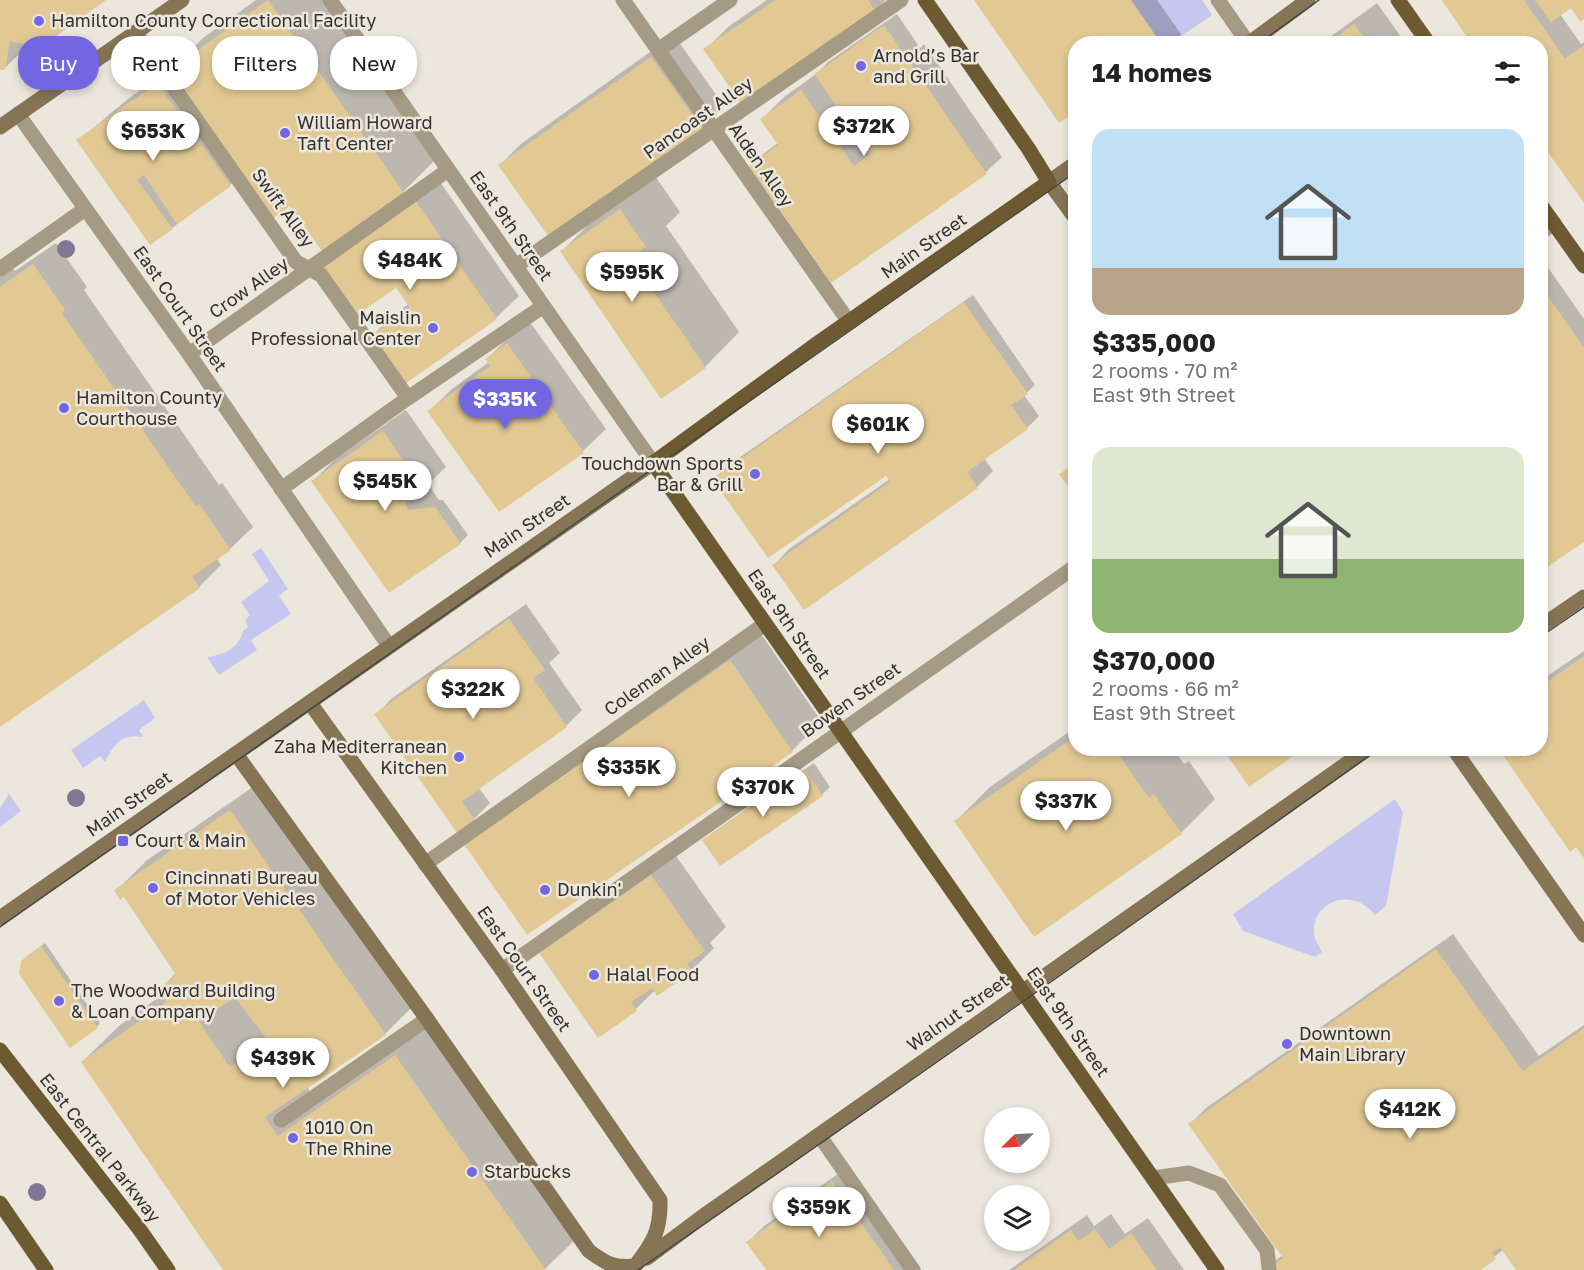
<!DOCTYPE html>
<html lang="en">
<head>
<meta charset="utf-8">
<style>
	body { margin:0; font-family:"Golos Text",sans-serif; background:#f2f2f2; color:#222; height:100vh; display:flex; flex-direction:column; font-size:22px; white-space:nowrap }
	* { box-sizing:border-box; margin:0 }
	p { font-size:20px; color:#767676 }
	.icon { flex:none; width:33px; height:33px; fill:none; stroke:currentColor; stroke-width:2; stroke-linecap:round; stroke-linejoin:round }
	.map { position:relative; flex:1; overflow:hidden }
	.details { position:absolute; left:1068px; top:36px; width:480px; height:720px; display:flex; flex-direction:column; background:#fff; border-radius:24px; box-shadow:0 3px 9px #0003 }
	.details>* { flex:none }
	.hud { position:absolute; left:18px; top:36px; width:570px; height:54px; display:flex; gap:12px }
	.needle { width:39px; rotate:246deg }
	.controls { position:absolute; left:984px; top:1107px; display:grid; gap:12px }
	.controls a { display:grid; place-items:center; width:66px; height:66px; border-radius:50%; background:#fff; box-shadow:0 3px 9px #0003; font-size:30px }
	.price { position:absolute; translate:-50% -51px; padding:0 14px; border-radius:21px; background:#fff; color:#222; font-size:20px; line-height:39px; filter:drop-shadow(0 2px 3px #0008) }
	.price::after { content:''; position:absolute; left:50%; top:36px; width:18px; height:14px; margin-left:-9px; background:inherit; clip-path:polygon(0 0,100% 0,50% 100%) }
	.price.current { background:#7267e1; color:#fff }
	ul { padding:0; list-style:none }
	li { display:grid; align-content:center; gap:12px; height:318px; padding:0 24px }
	li span { display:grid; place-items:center; height:186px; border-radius:18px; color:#555 }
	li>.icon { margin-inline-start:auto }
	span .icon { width:108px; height:108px; fill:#fffc; stroke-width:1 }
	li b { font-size:26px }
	h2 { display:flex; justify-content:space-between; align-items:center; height:72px; padding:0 24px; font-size:26px }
	.tag { padding:0 21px; border-radius:24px; background:#fff; box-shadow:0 3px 9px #0003; font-size:21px; line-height:54px }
	.tag.current { background:#7267e1; color:#fff }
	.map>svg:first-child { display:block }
</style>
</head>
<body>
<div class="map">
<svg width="1584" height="1270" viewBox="0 0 1584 1270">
	<rect width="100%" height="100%" fill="#ece7dc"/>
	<g fill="#c5c7f1">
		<polygon points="1131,0 1202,0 1212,15 1171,43 1161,43"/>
		<path d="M261,548L288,589L279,596L291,614L251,640L257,650L219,675L207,657C224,655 239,648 243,631L248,627L245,620L250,615L241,602L269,581L252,554Z"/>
		<path d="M144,700L155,718L139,730L143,737C121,733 114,745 105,762L100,756L83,768L71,750Z"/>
		<polygon points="9,794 21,811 0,827 0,808"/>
		<path d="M1395,799L1403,812L1386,906L1375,915C1350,883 1306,905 1315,939C1317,943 1320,948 1322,952L1315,957L1243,931L1233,914Z"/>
	</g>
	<g fill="#0003">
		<polygon points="0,0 104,0 29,44 4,69 0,68"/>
		<polygon points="256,0 327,0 437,158 403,192 291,204 240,175 230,185 172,228 78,141 129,98 177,64 203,38"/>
		<polygon points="767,0 886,0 876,11 705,50 728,27"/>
		<polygon points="975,0 1157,0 1181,34 1172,44 1076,44"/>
		<polygon points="1445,0 1584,0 1584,18 1572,6 1560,14 1581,44 1584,42 1584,200 1540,44"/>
		<polygon points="1377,3 1406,44 1320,44"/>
		<polygon points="897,14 918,45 906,58 906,62 924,44 1002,157 986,172 831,281 751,166 763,154 778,143 762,119 784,97 816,74 828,62"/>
		<polygon points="674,35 724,106 702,129 611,189 500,165 522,143"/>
		<polygon points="655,176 680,212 666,226 739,332 705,367 661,396 562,251 596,217"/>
		<polygon points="438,179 519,296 496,318 370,338 393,315 409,304 397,286 321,266"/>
		<polygon points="56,243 87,287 84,290 219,485 222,483 253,527 230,549 217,558 221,565 199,587 0,725 0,275 12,267 15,271"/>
		<polygon points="1540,256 1584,319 1584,540 1540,570"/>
		<polygon points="973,295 1035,385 1024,395 1039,416 1027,428 984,458 993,471 977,487 774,565 789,549 890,479 886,474 714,479 726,467"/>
		<polygon points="530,322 606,429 583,451 500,510 429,411 452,389 489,362 487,359 510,336"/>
		<polygon points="406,410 446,467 428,484 439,500 443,500 468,535 460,543 313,481 335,459"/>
		<polygon points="526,604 560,653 549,663 582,710 566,726 479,788 490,803 474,819 376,715 391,699"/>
		<polygon points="760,632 821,721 792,751 466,844"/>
		<polygon points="1584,651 1584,856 1540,748 1540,681"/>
		<polygon points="1076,727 1076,748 1173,748 1184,764 1189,761 1215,799 1181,833 956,821 990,787"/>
		<polygon points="814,763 830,787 822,795 721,864 704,841 712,833"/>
		<polygon points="260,782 414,1005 385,1034 307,1087 316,1100 433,1018 583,1232 544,1270 226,1270 82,1062 120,1025 162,995 159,990 176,973 125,895 116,891 146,861"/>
		<polygon points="674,853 726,927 710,943 714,948 692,970 655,990 636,1009 541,953 563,931"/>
		<polygon points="1453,934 1539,1056 1584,1025 1584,1270 1518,1270 1504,1249 1478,1270 1262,1270 1283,1255 1190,1124 1206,1108"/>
		<polygon points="45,943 100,1023 97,1027 26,957"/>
		<polygon points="849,1166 921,1270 767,1270 748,1242 764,1226"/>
		<polygon points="1111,1214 1125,1234 1148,1218 1184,1270 1009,1270 1087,1215 1094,1226"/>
	</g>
	<g fill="#e2c994" fill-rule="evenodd">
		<polygon points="0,0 106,0 40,48 10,41 5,70 0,70"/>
		<polygon points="268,0 404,193 322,251 290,206 270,220 167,72"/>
		<polygon points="775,0 868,0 876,12 742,105 703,49"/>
		<polygon points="974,0 1131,0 1161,44 1076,44 1076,111 1059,123"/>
		<polygon points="1443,0 1524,0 1565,59 1584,45 1584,203 1540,141 1540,44 1472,44 1442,1"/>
		<polygon points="1535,0 1584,0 1584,19 1580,22 1571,8 1551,22"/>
		<polygon points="1354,24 1368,44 1327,44"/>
		<polygon points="884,25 987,174 831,283 749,166 778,145 760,119 801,90 854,166 870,154 814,74"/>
		<polygon points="651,57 703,130 612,194 611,191 548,236 498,165"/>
		<polygon points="157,83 231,186 177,224 144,175 137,180 173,229 150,245 76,140"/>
		<polygon points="415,200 497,319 402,386 368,338 410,308 405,301 396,288 354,317 319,266"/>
		<polygon points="620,209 646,247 631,258 706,368 661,399 560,251"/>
		<polygon points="33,264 65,310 62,313 196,507 199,504 231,550 192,577 200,588 0,727 0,287"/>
		<polygon points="1540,285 1584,348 1584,542 1540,572"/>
		<polygon points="964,302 1028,394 1011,405 1028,429 967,472 978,488 804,610 772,565 890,482 886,476 768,558 712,479"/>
		<polygon points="507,343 584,453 499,512 427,411 490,366 485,359"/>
		<polygon points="383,431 424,491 405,504 408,510 435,507 461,544 389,593 311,481"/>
		<polygon points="1076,463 1076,497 1059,474"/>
		<polygon points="509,619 545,670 533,678 567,727 462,801 475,820 457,833 374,714"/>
		<polygon points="1584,656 1584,858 1576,847 1570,852 1498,748 1540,748 1540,687"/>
		<polygon points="730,660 793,752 527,935 464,844"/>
		<polygon points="1076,736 1076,748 1114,748 1149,798 1154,794 1182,834 1034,937 954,821"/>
		<polygon points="1222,748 1305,748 1249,787"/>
		<polygon points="805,769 823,796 720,866 702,840"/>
		<path d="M230,810L386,1035L265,1117L278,1136L395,1055L546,1270H223L179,1206L81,1062L166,1002L157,990L176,975L124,897L120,900L114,890ZM235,997L268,1041L230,1067L199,1022Z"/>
		<polygon points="651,875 705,951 687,964 693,971 657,996 652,988 631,1002 637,1011 598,1038 539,953"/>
		<polygon points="41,946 98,1028 70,1048 19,974 21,961"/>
		<polygon points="1436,949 1523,1071 1584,1028 1584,1270 1516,1270 1500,1247 1492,1253 1496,1259 1481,1270 1267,1270 1283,1258 1188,1124"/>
		<polygon points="832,1181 894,1270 766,1270 746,1242"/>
		<polygon points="1095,1229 1109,1249 1131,1233 1157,1270 1014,1270 1071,1230 1078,1241"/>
	</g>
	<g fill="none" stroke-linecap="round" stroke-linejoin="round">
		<g stroke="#a59a84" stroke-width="15">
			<polyline points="623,0 849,322"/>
			<polyline points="1218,0 1248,43"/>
			<polyline points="135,32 296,262 321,275 408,398"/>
			<polyline points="658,50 730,0"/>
			<polyline points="1540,233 1554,223"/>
			<polyline points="516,266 901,0"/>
			<polyline points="0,269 85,209"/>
			<polyline points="189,354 448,170"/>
			<polyline points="281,489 408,398 542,307"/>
			<polyline points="425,864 765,624"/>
			<polyline points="502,970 1076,566"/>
			<polyline points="281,1120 427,1019"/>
			<polyline points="819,1135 913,1270"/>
			<polyline points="1153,1178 1189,1173 1220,1185 1267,1250 1269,1268"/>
		</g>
		<g stroke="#a59a84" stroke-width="15">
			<polyline points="330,0 653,463"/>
			<polyline points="18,114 189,354 389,646"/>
		</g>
		<g stroke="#857555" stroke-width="15">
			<polyline points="1248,44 1308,0"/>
			<polyline points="0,127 182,0"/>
			<polyline points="1076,163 1049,182 1076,219"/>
			<polyline points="1540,627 1584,597"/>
			<polyline points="1453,748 1584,935"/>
			<path d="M236,754L427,1019L589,1251C607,1264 613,1268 635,1266C653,1243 661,1230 660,1200L502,970L310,703"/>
			<polyline points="0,918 653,463"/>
			<polyline points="647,1258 702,1217 1369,748"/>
		</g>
		<g stroke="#6d5a32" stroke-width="15">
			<polyline points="925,0 1028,148 1049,182 818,343 653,463 1217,1270"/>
			<polyline points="1398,0 1429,44"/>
			<polyline points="1540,204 1584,266"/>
			<polyline points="0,1050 140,1230 168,1270"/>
			<polyline points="0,1203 46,1270"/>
		</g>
		<g stroke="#484641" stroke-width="1.5">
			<polyline points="1258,44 1319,0"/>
			<polyline points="1540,637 1584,607"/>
			<polyline points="0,927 1076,172"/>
			<path d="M638,1270C887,1098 1134,924 1380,748"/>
		</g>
	</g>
	<g fill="#7f7895">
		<circle cx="66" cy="249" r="9"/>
		<circle cx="76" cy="798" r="9"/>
		<circle cx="37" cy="1192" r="9"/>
	</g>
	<g fill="#7267e1" stroke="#ece7dc" stroke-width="2">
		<circle cx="39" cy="21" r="6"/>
		<circle cx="861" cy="66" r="6"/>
		<circle cx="285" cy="133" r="6"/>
		<circle cx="433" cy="328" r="6"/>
		<circle cx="64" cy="408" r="6"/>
		<circle cx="755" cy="474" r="6"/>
		<circle cx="459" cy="757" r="6"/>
		<rect x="117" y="835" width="12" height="12" rx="3"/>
		<circle cx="153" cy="888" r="6"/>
		<circle cx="545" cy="890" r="6"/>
		<circle cx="594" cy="975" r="6"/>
		<circle cx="59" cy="1001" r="6"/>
		<circle cx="1287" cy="1044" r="6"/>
		<circle cx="293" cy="1138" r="6"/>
		<circle cx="472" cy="1172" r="6"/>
	</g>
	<g text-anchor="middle" stroke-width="5" stroke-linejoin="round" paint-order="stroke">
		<g font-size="18" fill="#34322e" stroke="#ece7dc" text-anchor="start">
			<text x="51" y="27">Hamilton County Correctional Facility</text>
			<text x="873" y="62">Arnold’s Bar<tspan x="873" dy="21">and Grill</tspan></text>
			<text x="297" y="129">William Howard<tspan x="297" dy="21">Taft Center</tspan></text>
			<text x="421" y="324" text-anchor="end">Maislin<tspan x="421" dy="21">Professional Center</tspan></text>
			<text x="76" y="404">Hamilton County<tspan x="76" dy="21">Courthouse</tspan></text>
			<text x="743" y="470" text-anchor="end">Touchdown Sports<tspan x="743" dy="21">Bar &amp; Grill</tspan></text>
			<text x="447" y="753" text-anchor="end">Zaha Mediterranean<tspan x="447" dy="21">Kitchen</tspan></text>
			<text x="135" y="847">Court &amp; Main</text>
			<text x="165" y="884">Cincinnati Bureau<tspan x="165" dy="21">of Motor Vehicles</tspan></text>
			<text x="557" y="896">Dunkin'</text>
			<text x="606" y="981">Halal Food</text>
			<text x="71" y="997">The Woodward Building<tspan x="71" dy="21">&amp; Loan Company</tspan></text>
			<text x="1299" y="1040">Downtown<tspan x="1299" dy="21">Main Library</tspan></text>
			<text x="305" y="1134">1010 On<tspan x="305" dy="21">The Rhine</tspan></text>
			<text x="484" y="1178">Starbucks</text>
		</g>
		<g font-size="18" fill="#34322e" stroke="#ece7dc">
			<text transform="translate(698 118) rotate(-35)" y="6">Pancoast Alley</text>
			<text transform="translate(761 165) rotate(55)" y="6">Alden Alley</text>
			<text transform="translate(283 208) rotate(54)" y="6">Swift Alley</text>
			<text transform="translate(511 226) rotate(55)" y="6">East 9th Street</text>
			<text transform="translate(924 246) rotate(-35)" y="6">Main Street</text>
			<text transform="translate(249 288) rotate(-35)" y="6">Crow Alley</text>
			<text transform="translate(180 309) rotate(55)" y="6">East Court Street</text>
			<text transform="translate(527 526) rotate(-34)" y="6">Main Street</text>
			<text transform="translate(789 624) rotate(55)" y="6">East 9th Street</text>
			<text transform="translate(657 676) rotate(-35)" y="6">Coleman Alley</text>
			<text transform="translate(851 700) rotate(-35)" y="6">Bowen Street</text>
			<text transform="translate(129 804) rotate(-35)" y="6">Main Street</text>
			<text transform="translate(524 969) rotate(55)" y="6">East Court Street</text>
			<text transform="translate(958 1013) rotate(-35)" y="6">Walnut Street</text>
			<text transform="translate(1068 1022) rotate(55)" y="6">East 9th Street</text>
			<text transform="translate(100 1148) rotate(52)" y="6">East Central Parkway</text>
		</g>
	</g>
</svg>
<div class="controls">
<a><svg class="needle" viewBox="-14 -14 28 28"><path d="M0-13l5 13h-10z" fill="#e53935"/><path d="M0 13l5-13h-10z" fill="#767676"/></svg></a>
<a><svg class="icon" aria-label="layers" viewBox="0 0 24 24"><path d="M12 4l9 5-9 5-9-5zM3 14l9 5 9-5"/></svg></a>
</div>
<b class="price" style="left:864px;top:157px">$372K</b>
<b class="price" style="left:153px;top:162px">$653K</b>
<b class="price" style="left:410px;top:291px">$484K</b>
<b class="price" style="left:632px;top:303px">$595K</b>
<b class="price current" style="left:505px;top:430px">$335K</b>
<b class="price" style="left:878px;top:455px">$601K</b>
<b class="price" style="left:385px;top:512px">$545K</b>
<b class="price" style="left:473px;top:720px">$322K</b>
<b class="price" style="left:629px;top:798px">$335K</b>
<b class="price" style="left:763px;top:818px">$370K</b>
<b class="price" style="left:1066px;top:832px">$337K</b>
<b class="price" style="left:283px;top:1089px">$439K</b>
<b class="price" style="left:1410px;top:1140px">$412K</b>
<b class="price" style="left:819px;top:1238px">$359K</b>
<div class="hud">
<a class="tag current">Buy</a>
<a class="tag">Rent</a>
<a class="tag">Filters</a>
<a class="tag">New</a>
</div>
<section class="details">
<h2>14 homes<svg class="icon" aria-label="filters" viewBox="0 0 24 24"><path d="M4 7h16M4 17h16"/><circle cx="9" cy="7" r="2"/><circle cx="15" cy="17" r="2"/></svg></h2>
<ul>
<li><span style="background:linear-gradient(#bfe0f5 75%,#b9a48a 0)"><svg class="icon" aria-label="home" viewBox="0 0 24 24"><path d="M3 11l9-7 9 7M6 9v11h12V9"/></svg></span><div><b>$335,000</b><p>2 rooms · 70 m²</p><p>East 9th Street</p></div></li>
<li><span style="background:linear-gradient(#dfe7d0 60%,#8fb573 0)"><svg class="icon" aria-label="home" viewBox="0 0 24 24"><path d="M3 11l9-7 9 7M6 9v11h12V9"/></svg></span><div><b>$370,000</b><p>2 rooms · 66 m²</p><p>East 9th Street</p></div></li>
</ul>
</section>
</div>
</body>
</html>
